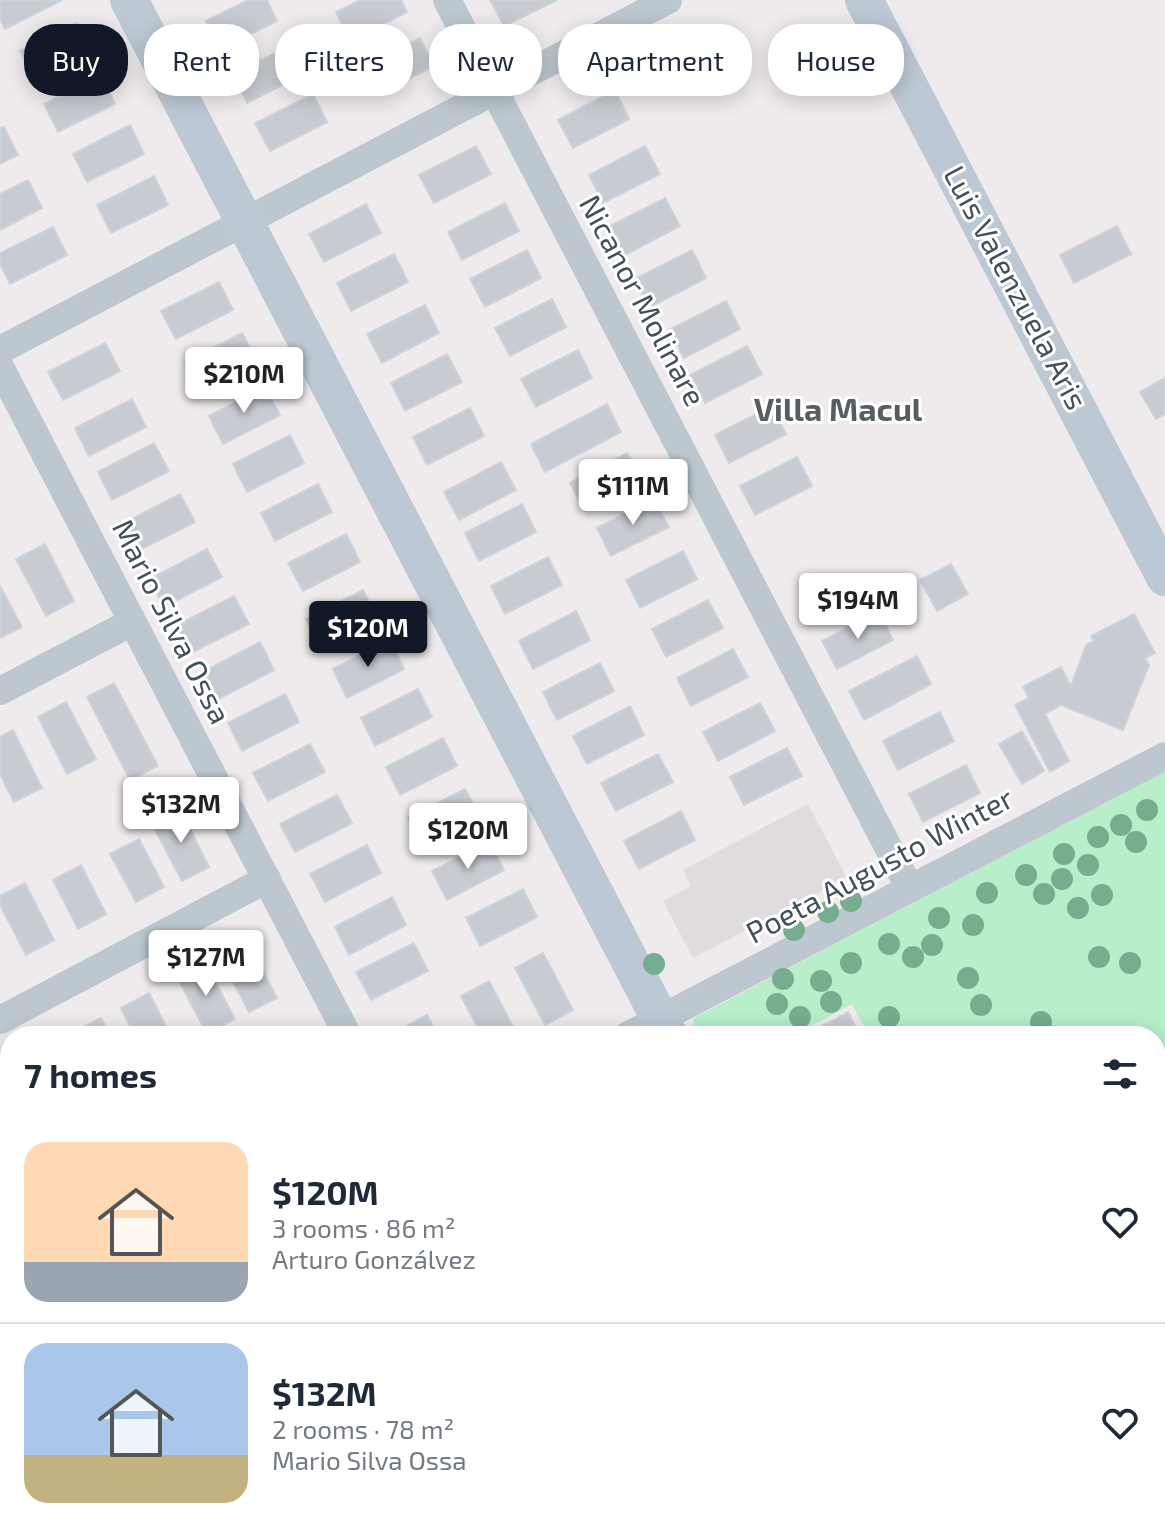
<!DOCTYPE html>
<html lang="en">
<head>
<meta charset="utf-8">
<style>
	body { margin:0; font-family:"Exo 2",sans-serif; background:#f2f2f3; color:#1f2937; height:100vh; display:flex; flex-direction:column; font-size:30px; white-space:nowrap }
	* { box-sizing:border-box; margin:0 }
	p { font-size:26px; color:#747a83 }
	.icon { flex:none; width:44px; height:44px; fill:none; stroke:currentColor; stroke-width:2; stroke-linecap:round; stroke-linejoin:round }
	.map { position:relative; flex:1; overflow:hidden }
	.sheet { position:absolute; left:0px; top:1026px; width:1166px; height:512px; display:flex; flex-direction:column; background:#fff; border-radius:32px 32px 0 0; box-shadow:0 4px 20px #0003 }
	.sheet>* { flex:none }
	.guide { position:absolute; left:24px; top:24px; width:1118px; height:72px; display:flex; gap:16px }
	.price { position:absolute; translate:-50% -68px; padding:0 18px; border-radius:8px; background:#fff; color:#222; font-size:26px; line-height:52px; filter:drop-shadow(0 2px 4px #0008) }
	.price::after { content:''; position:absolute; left:50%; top:48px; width:24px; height:18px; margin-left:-12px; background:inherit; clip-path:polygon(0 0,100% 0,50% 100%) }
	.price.on { background:#111827; color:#fff }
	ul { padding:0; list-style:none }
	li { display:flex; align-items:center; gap:24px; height:200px; padding:0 24px }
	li+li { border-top:2px solid #e0e1e3 }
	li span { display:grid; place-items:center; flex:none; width:224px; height:160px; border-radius:24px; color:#555 }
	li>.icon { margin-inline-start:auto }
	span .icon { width:96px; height:96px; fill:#fffc; stroke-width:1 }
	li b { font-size:34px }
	h2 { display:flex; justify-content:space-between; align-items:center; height:96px; padding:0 24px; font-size:34px }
	.tag { padding:0 28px; border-radius:32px; background:#fff; box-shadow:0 4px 20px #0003; font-size:28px; line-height:72px }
	.tag.on { background:#111827; color:#fff }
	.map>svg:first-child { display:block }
</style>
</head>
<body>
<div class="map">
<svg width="1165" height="1538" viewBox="0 0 1165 1538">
	<rect width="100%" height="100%" fill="#efebec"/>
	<polygon fill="#e0dcde" points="808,804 847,878 693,958 663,901 691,886 683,870"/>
	<polygon fill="#b8eeca" points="1165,771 1165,1262 1156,1267 1156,1036 869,1036 852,1004 792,1036 691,1036 694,1018"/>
	<g fill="#c8cbd1" stroke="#cfd2d8" stroke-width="2">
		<polygon points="0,0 62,0 5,29 0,19"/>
		<polygon points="248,0 267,0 277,21 220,49 206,21"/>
		<polygon points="360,0 401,0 407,12 350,41 336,12"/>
		<polygon points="490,0 557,0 504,26"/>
		<polygon points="77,23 91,51 35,80 20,51"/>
		<polygon points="420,38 434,66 377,95 363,67"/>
		<polygon points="290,46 304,74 247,103 233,74"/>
		<polygon points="101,75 115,104 58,132 44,104"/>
		<polygon points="615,90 629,119 573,148 558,120"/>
		<polygon points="313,94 327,122 270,151 255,123"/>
		<polygon points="130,125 144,154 87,182 73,154"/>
		<polygon points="4,127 18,155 0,164 0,128"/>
		<polygon points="476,146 491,174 434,203 419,175"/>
		<polygon points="645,146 660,174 603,203 589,175"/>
		<polygon points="154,176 168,205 111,233 97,205"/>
		<polygon points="28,180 42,208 0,230 0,194"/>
		<polygon points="665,198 680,226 623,256 608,227"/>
		<polygon points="505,203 519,231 462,260 448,232"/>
		<polygon points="366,204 381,233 324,262 309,234"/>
		<polygon points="1117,226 1131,254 1074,283 1060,255"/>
		<polygon points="53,227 67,255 10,284 0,264 0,253"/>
		<polygon points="527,250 541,278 485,307 470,279"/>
		<polygon points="692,250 706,278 649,308 635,279"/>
		<polygon points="394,254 408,282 351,311 337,283"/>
		<polygon points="219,282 233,310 176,339 161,311"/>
		<polygon points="552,299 566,327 510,356 495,328"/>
		<polygon points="726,301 740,329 684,358 669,330"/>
		<polygon points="425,305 439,333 382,363 367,334"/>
		<polygon points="242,333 257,361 200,390 185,362"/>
		<polygon points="105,343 120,371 63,400 48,372"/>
		<polygon points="747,346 762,374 705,403 690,375"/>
		<polygon points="578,350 592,378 536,407 521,379"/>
		<polygon points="447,354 462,382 405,411 391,383"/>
		<polygon points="1165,378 1165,414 1156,419 1140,392"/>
		<polygon points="265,387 280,415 223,444 209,416"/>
		<polygon points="132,399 146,427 89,456 75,428"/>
		<polygon points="607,404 621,432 545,472 531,444"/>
		<polygon points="772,406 786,434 729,463 715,435"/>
		<polygon points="470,408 484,436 427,465 413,437"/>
		<polygon points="290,435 304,463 247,492 233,464"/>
		<polygon points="154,443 169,471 112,500 98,472"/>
		<polygon points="627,453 642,481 585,511 570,483"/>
		<polygon points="797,457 812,486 755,515 740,486"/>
		<polygon points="501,462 516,490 459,520 444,492"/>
		<polygon points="318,484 332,512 275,541 261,513"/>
		<polygon points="180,494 195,522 138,551 124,523"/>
		<polygon points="654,499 669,527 611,556 597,528"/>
		<polygon points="522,504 536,532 479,561 465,533"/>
		<polygon points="346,534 360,562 303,591 288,563"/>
		<polygon points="45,544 74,601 46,616 16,559"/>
		<polygon points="207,549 222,577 164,607 150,579"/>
		<polygon points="683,551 697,579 640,608 626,580"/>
		<polygon points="548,557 562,585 505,614 491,586"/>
		<polygon points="951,564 968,594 937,611 920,580"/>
		<polygon points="0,586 22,627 0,638"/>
		<polygon points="363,590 377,618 320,647 306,619"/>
		<polygon points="234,596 249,624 191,653 177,625"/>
		<polygon points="708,600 723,628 666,657 652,629"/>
		<polygon points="576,611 590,640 533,669 519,641"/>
		<polygon points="879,612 893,640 837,669 822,641"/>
		<polygon points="1134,614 1155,653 1145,658 1149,665 1123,730 1061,705 1045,714 1069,761 1050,772 1015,705 1029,698 1023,687 1061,667 1071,686 1086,645 1094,641 1091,636"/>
		<polygon points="390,640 404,669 347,698 333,669"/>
		<polygon points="260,642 274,670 217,700 203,672"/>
		<polygon points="733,649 748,677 691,706 677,678"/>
		<polygon points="917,656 931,684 864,720 849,691"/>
		<polygon points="600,663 614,691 557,720 543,692"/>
		<polygon points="114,683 158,766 130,780 87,697"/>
		<polygon points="418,689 432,717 375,746 361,718"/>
		<polygon points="285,694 299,722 242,751 228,723"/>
		<polygon points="66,702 96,759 67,774 38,717"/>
		<polygon points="760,703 775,731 718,761 703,732"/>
		<polygon points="630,706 644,735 587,764 573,736"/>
		<polygon points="940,712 954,741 898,770 883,741"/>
		<polygon points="13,730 42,788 14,802 0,774 0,737"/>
		<polygon points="1022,731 1044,771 1022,784 999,744"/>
		<polygon points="443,738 457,766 400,795 386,767"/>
		<polygon points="310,744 325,772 268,801 253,773"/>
		<polygon points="787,748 802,776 744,805 730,777"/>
		<polygon points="658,754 673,782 616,811 601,783"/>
		<polygon points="966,765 980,793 923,822 909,794"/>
		<polygon points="465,789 480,817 423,846 408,818"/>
		<polygon points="337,795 352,823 295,852 280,824"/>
		<polygon points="180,809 209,867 182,881 152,824"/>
		<polygon points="681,811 695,840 639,869 624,841"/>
		<polygon points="139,839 164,887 136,902 110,854"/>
		<polygon points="489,842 504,870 447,900 432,871"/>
		<polygon points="367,845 381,873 325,902 310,874"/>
		<polygon points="81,865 106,914 78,929 53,880"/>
		<polygon points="25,883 54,940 26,955 0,905 0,896"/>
		<polygon points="523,889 537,917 480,946 466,918"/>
		<polygon points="392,897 406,925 349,955 335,927"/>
		<polygon points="247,941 277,998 249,1012 219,955"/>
		<polygon points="414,943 428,971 371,1000 356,972"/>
		<polygon points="543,953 573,1010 545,1025 515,968"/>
		<polygon points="205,963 235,1019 207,1034 177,977"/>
		<polygon points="489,981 518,1036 482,1036 461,996"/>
		<polygon points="149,993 171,1036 135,1036 121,1008"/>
		<polygon points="848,1012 860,1036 801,1036 834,1020"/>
		<polygon points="427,1015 438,1036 402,1036 399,1030"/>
		<polygon points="101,1018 111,1036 75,1036 73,1032"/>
		<polygon points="0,1079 10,1098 10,1143 0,1148"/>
		<polygon points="7,1249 10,1290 0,1306 0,1261"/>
		<polygon points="1165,1318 1165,1354 1156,1359 1156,1323"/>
		<polygon points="10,1419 10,1479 8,1482 0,1476 0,1434"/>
		<polygon points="77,1528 118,1528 111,1538 85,1538 75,1531"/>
		<polygon points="145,1528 176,1528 183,1533 179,1538 138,1538"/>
		<polygon points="384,1528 424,1528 417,1538 378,1538"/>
		<polygon points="450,1528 476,1528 486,1535 444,1538"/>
		<polygon points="561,1528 612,1528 615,1530 609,1538 574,1538"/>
		<polygon points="733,1528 757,1528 758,1538 736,1538"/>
		<polygon points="813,1528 866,1528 872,1538 819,1538"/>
	</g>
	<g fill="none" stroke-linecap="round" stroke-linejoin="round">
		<g stroke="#bcc7cf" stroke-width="28">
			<polyline points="447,0 910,889"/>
			<polyline points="0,350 668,0"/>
			<polyline points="0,367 348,1036"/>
			<polyline points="0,691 132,622"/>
			<polyline points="0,1020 267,879"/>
			<polyline points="627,1036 1165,756"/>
			<polyline points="1156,1281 1165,1277"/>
			<polyline points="0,1368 10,1359"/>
			<polyline points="271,1528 287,1538"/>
			<polyline points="1144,1528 1149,1538"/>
		</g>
		<g stroke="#bcc8d4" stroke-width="38">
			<polyline points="129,0 669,1036"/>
			<polyline points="864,0 1165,577"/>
			<polyline points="924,1528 930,1538"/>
		</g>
	</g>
	<g fill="#77ad8f">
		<circle cx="1147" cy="810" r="11"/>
		<circle cx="1121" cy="825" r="11"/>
		<circle cx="1098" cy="837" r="11"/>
		<circle cx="1136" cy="842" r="11"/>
		<circle cx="1064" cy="854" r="11"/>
		<circle cx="1088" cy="865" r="11"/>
		<circle cx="1026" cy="875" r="11"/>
		<circle cx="1062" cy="879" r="11"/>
		<circle cx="987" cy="893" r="11"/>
		<circle cx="1044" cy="894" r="11"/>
		<circle cx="1102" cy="895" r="11"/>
		<circle cx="851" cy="901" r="11"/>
		<circle cx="1078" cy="908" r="11"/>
		<circle cx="828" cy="912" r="11"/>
		<circle cx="939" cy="918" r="11"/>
		<circle cx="973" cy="925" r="11"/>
		<circle cx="794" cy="930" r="11"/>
		<circle cx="889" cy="944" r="11"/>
		<circle cx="932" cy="945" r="11"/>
		<circle cx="913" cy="957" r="11"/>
		<circle cx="1099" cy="957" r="11"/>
		<circle cx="851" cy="963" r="11"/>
		<circle cx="1130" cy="963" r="11"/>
		<circle cx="654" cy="964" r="11"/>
		<circle cx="968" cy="978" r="11"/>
		<circle cx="783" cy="979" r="11"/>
		<circle cx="821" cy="981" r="11"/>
		<circle cx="831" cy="1002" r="11"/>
		<circle cx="777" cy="1004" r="11"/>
		<circle cx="981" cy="1005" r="11"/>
		<circle cx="800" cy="1017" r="11"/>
		<circle cx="889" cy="1017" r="11"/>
		<circle cx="1041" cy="1022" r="11"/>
	</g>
	<g text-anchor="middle" stroke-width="6" stroke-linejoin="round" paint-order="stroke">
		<g font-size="30" fill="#445059" stroke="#fff">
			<text transform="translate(1015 288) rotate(62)" y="10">Luis Valenzuela Aris</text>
			<text transform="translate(642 301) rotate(62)" y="10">Nicanor Molinare</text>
			<text transform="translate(171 622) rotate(63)" y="10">Mario Silva Ossa</text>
			<text transform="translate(880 866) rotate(-28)" y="10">Poeta Augusto Winter</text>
		</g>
		<g font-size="32" font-weight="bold" fill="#585d61" stroke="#fff">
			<text x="838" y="421">Villa Macul</text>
		</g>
	</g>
</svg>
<b class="price" style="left:244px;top:415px">$210M</b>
<b class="price" style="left:633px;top:527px">$111M</b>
<b class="price" style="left:858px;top:641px">$194M</b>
<b class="price on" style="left:368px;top:669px">$120M</b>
<b class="price" style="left:181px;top:845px">$132M</b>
<b class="price" style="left:468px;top:871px">$120M</b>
<b class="price" style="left:206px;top:998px">$127M</b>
<div class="guide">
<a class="tag on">Buy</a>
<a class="tag">Rent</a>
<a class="tag">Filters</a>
<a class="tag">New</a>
<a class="tag">Apartment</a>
<a class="tag">House</a>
</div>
<section class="sheet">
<h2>7 homes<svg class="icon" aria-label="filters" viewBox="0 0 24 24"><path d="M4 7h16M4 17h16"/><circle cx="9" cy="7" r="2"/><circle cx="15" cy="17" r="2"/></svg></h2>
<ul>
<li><span style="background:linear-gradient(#ffd9b3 75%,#9aa5b1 0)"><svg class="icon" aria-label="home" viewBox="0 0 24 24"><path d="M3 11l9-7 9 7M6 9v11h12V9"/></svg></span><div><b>$120M</b><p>3 rooms · 86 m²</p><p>Arturo Gonzálvez</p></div><svg class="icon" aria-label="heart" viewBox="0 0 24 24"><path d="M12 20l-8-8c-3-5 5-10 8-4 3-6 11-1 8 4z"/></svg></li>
<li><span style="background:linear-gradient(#a9c7e8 70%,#c2b280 0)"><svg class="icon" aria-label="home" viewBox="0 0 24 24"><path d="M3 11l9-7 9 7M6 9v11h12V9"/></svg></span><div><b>$132M</b><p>2 rooms · 78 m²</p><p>Mario Silva Ossa</p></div><svg class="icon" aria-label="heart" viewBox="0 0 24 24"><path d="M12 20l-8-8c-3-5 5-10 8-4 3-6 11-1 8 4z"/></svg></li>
</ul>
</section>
</div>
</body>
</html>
